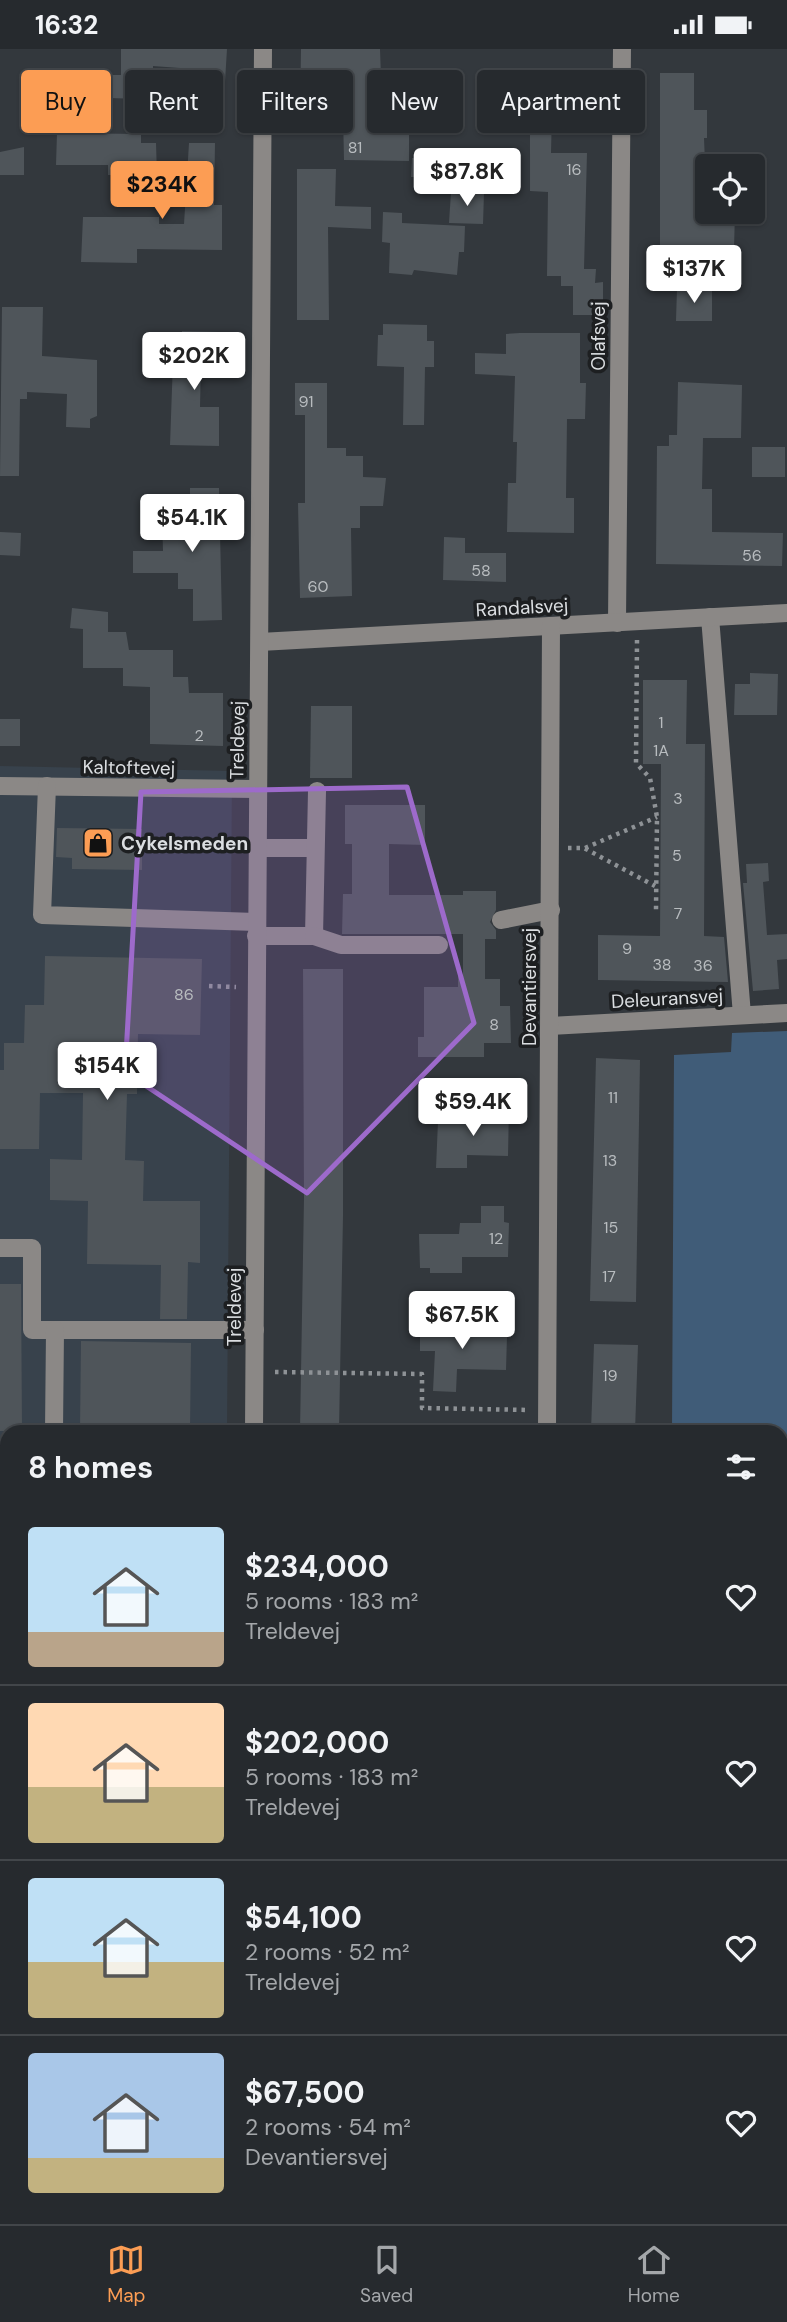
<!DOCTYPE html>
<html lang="en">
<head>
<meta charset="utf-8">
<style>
	body { margin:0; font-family:"DM Sans",sans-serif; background:#2e3236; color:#f1f3f6; height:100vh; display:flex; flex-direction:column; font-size:26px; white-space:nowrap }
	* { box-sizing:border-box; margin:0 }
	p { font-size:23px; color:#a4a7aa }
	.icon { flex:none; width:38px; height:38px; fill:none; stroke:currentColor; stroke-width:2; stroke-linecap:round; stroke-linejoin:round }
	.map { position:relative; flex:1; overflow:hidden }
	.panel { position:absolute; left:0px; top:1376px; width:788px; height:800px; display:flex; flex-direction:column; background:#262a2e; border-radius:21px 21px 0 0; box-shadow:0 2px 5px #0004,0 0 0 2px #42464a }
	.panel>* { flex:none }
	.guide { position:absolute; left:21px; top:21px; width:746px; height:63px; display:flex; gap:14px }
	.fabs { position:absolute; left:695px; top:105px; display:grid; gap:14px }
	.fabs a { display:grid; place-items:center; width:70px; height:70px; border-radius:7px; background:#262a2e; box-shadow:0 2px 5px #0004,0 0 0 2px #42464a; font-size:35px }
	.price { position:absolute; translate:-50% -60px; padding:0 16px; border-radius:7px; background:#fff; color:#222; font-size:23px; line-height:46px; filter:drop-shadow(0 2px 4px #0008) }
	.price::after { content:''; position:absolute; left:50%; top:42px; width:21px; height:16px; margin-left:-10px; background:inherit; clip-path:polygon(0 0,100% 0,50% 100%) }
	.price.on { background:#fc9d54; color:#111 }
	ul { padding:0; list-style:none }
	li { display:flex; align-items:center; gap:21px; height:175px; padding:0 28px }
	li+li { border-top:2px solid #42464a }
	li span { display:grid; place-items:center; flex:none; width:196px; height:140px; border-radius:7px; color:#555 }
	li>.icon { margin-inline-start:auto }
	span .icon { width:84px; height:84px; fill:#fffc; stroke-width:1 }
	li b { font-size:30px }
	h2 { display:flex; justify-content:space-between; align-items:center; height:84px; padding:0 28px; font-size:30px }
	.pill { padding:0 24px; border-radius:7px; background:#262a2e; box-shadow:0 2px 5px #0004,0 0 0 2px #42464a; font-size:24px; line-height:63px }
	.pill.on { background:#fc9d54; color:#111 }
	.status { display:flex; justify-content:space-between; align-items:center; height:49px; padding:0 35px; background:#262a2e; direction:ltr }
	.status svg { height:19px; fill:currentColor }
	.dock { display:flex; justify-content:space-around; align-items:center; height:98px; border-top:2px solid #42464a; background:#262a2e; font-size:19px; color:#a4a7aa }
	.dock a { display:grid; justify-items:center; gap:4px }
	.dock .on { color:#fc9d54 }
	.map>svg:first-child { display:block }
</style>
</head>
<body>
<div class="status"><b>16:32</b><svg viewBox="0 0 49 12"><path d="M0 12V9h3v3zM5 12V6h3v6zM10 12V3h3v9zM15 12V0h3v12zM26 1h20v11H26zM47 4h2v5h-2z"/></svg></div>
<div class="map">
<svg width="787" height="2175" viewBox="0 0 787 2175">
	<rect width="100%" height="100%" fill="#33383d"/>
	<polygon fill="#38424c" points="0,717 232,722 227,1382 7,1382 7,1460 0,1460"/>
	<polygon fill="#405c78" points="787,982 787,1924 781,1924 780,1382 672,1382 674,1006 731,1003 732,984"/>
	<g fill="#4f555a">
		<polygon points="121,0 227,0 224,49 191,47 193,20 153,17 153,27 141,27 141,50 109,49 109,26 121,26"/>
		<polygon points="301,0 380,0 383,82 409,82 409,112 344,111 343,65 300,64"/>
		<polygon points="527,23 588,24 588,62 552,62 551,104 587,104 584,220 596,220 595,234 603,233 603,266 573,266 573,237 561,237 561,227 547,227 548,143 530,142 530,74 509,74 509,28 527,29"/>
		<polygon points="660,24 694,24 694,61 707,61 707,89 704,89 707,163 735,163 734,200 660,200"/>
		<polygon points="57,84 141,85 141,94 156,94 157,126 108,126 108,116 56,116"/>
		<polygon points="189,94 215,94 214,156 222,156 222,201 137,200 137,214 81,213 83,168 159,168 159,175 184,175"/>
		<polygon points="24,98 24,126 0,126 0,103"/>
		<polygon points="440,108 439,128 411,128 412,109"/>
		<polygon points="297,120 336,120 335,157 371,158 371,180 328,178 329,271 297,271"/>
		<polygon points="451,143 484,144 483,175 449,174"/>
		<polygon points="383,163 402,164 402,174 465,177 464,203 459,203 457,226 414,221 412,226 389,224 390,194 382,193"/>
		<polygon points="677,239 712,239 712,272 676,272"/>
		<polygon points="2,258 43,258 42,307 97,311 97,367 90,370 90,379 66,378 67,345 27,343 27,350 20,350 19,427 0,427"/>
		<polygon points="383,275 427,276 427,292 434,292 434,318 425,318 424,376 403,376 404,318 377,317 378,286 383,286"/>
		<polygon points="182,282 220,283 220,313 207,313 207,317 201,317 200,358 219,358 219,397 170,396 173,311 182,311"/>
		<polygon points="520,284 580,284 580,334 586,334 585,370 567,370 566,449 574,449 574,484 507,483 508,434 516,434 517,393 513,393 515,327 475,325 475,304 506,305 506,285"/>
		<polygon points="678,333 742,336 741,389 703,389 702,440 712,440 712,483 783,484 782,517 656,515 657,397 669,397 669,386 677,386"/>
		<polygon points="295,334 327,334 327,399 346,399 346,407 363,407 363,428 386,429 383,457 360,457 360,479 351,479 352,547 300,549 298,454 305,454 305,366 295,366"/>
		<rect x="752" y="398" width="33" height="30"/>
		<polygon points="190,439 219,439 222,571 193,572 193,540 178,540 178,524 133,524 133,502 163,502 162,469 190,469"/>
		<polygon points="0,483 21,484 20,507 0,506"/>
		<polygon points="444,488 465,489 465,504 506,504 506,533 443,531"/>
		<polygon points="72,559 108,563 108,583 126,583 129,601 173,601 173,628 188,628 189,644 223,644 223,697 150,695 150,638 123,637 123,619 83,619 83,580 70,579"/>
		<polygon points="750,624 778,625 777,666 734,666 735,635 750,635"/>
		<polygon points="643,631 687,631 686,695 705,695 704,887 724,888 728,933 598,931 598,886 660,887 661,715 643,715"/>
		<polygon points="311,657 352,657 352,729 310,729"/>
		<rect x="0" y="670" width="20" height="27"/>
		<polygon points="345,756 425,756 425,796 389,795 389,846 463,846 463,842 496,842 496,861 490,873 496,881 496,890 485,890 485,930 500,930 500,957 510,957 511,994 484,994 484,1008 418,1008 418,988 424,988 424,938 458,938 458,927 463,927 463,885 342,885 343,845 352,845 352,795 345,795"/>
		<polygon points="57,779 142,780 142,821 72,820 72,809 56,808"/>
		<polygon points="768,814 769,832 763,833 767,886 787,885 787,910 777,911 779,940 753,942 743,834 747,834 746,815"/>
		<polygon points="45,907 202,910 200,986 138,985 137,1045 127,1045 125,1111 144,1112 143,1152 200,1152 200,1214 188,1213 187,1270 160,1270 161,1216 87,1215 88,1152 50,1151 50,1110 82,1111 83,1044 40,1044 39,1100 0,1100 0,1021 4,1021 4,994 24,994 25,956 44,956"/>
		<polygon points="303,920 343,920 343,1167 339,1382 300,1382 304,1149"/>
		<polygon points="596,1009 640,1011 636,1253 590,1252"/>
		<polygon points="482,1057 509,1057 508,1107 467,1106 467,1119 436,1119 438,1072 482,1071"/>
		<polygon points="481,1157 504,1157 504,1173 509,1174 508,1208 462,1208 462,1224 430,1224 430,1219 420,1219 419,1185 459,1185 460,1174 481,1174"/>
		<polygon points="0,1235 21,1235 22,1382 0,1382"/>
		<polygon points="459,1272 483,1273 483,1286 507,1287 506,1321 457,1320 456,1343 433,1342 435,1302 420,1302 420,1276 459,1277"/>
		<polygon points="81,1292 191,1294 190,1382 80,1382"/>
		<polygon points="594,1295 638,1296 635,1382 591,1382"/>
	</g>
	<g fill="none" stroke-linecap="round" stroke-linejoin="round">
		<g stroke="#8e9296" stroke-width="4.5" stroke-dasharray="3.5 5" stroke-linecap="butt">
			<polyline points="637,591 636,714 650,729 657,768 656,861"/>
			<polyline points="568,799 584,799 655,837"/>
			<polyline points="585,799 657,768"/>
			<polyline points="209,937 236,938"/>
			<polyline points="275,1323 422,1325 422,1359 529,1361"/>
		</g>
		<g stroke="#8b8886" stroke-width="18">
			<polyline points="710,568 742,966"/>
			<polyline points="617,574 622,0"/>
			<polyline points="260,593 787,564"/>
			<polyline points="0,737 258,740"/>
			<polyline points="47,737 42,866 256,873"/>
			<polyline points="257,799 315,799"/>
			<polyline points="501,871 551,861"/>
			<polyline points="256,887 314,887 317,742"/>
			<polyline points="314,887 341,896 439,896"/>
			<polyline points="550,977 787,964"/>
			<polyline points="0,1199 32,1199 32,1281 255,1281"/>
			<polyline points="54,1382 55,1281"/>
			<polyline points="254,1382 263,0"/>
			<polyline points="547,1382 551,577"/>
			<polyline points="0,1601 7,1601"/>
			<polyline points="780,2028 787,2028"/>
			<polyline points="244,2175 244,2168"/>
		</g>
	</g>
	<path fill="#9d6acb" fill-opacity="0.2" stroke="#9d6acb" stroke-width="5" stroke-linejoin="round" d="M407,738L474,974L307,1144L125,1023L141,743Z"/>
	<defs>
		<g id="shop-square" transform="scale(1.575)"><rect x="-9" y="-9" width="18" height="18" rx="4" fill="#fc9d54" stroke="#1d1f21"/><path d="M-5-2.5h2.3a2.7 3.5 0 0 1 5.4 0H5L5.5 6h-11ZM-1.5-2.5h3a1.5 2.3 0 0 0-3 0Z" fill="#111"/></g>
	</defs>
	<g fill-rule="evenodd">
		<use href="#shop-square" x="98" y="794"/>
	</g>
	<g text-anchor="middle" stroke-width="7" stroke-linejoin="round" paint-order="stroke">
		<g font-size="16" fill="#b8bcbf">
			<text x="355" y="104">81</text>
			<text x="574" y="126">16</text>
			<text x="306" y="358">91</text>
			<text x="752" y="512">56</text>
			<text x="481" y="527">58</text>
			<text x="318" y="543">60</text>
			<text x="661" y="679">1</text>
			<text x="199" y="692">2</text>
			<text x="661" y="707">1A</text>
			<text x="678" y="755">3</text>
			<text x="677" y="812">5</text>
			<text x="678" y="870">7</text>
			<text x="627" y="905">9</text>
			<text x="662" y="921">38</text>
			<text x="703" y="922">36</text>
			<text x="184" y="951">86</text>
			<text x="494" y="981">8</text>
			<text x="613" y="1054">11</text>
			<text x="610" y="1117">13</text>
			<text x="611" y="1184">15</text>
			<text x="496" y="1195">12</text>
			<text x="609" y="1233">17</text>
			<text x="610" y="1332">19</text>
		</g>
		<g font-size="19" fill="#dbdee1" stroke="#1d1f21">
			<text transform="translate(598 287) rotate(-90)" y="7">Olafsvej</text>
			<text transform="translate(522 558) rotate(-3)" y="7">Randalsvej</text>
			<text transform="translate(237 691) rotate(-89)" y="7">Treldevej</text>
			<text transform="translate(129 718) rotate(1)" y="7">Kaltoftevej</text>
			<text transform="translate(529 938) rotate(-90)" y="7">Devantiersvej</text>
			<text transform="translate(667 949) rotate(-3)" y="7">Deleuransvej</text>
			<text transform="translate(234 1258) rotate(-90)" y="7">Treldevej</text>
		</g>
		<g font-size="19" font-weight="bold" fill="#dbdee1" stroke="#1d1f21" text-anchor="start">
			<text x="121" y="801">Cykelsmeden</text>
		</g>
	</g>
</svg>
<div class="fabs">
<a><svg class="icon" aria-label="locate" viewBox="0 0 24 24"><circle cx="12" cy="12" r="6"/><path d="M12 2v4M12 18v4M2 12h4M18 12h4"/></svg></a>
</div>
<b class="price" style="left:467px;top:159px">$87.8K</b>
<b class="price on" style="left:162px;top:172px">$234K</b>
<b class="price" style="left:694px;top:256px">$137K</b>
<b class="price" style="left:194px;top:343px">$202K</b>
<b class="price" style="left:192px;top:505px">$54.1K</b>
<b class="price" style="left:107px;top:1053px">$154K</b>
<b class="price" style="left:473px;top:1089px">$59.4K</b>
<b class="price" style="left:462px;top:1302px">$67.5K</b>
<div class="guide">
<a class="pill on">Buy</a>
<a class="pill">Rent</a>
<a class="pill">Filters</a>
<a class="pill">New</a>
<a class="pill">Apartment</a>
</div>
<section class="panel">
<h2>8 homes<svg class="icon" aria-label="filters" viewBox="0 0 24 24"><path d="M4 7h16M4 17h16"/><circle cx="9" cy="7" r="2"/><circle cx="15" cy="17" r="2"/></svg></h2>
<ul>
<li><span style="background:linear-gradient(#bfe0f5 75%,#b9a48a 0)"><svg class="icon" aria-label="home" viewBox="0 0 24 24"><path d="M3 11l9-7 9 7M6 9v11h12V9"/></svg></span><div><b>$234,000</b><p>5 rooms · 183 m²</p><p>Treldevej</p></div><svg class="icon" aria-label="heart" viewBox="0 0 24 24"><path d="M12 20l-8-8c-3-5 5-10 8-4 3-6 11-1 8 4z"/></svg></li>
<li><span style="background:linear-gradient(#ffd9b3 60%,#c2b280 0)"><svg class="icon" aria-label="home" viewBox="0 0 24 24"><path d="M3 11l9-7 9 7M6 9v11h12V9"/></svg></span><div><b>$202,000</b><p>5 rooms · 183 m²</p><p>Treldevej</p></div><svg class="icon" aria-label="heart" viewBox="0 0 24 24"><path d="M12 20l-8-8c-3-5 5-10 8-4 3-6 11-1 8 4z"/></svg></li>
<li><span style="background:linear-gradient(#bfe0f5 60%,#c2b280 0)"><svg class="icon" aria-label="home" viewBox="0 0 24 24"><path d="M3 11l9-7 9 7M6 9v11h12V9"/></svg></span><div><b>$54,100</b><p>2 rooms · 52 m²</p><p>Treldevej</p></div><svg class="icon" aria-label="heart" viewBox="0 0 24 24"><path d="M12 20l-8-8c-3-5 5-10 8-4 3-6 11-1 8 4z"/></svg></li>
<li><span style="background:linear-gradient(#a9c7e8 75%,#c2b280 0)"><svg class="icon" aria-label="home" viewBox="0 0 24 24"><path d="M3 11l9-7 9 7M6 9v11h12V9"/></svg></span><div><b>$67,500</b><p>2 rooms · 54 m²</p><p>Devantiersvej</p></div><svg class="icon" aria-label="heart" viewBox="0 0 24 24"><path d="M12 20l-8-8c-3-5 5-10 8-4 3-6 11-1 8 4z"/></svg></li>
</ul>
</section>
</div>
<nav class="dock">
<a class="on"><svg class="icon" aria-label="map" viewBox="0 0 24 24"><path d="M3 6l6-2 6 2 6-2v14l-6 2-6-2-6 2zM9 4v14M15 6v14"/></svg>Map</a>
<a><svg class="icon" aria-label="saved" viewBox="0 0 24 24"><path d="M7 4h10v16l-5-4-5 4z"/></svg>Saved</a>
<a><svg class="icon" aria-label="home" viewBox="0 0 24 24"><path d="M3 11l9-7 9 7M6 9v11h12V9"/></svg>Home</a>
</nav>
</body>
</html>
